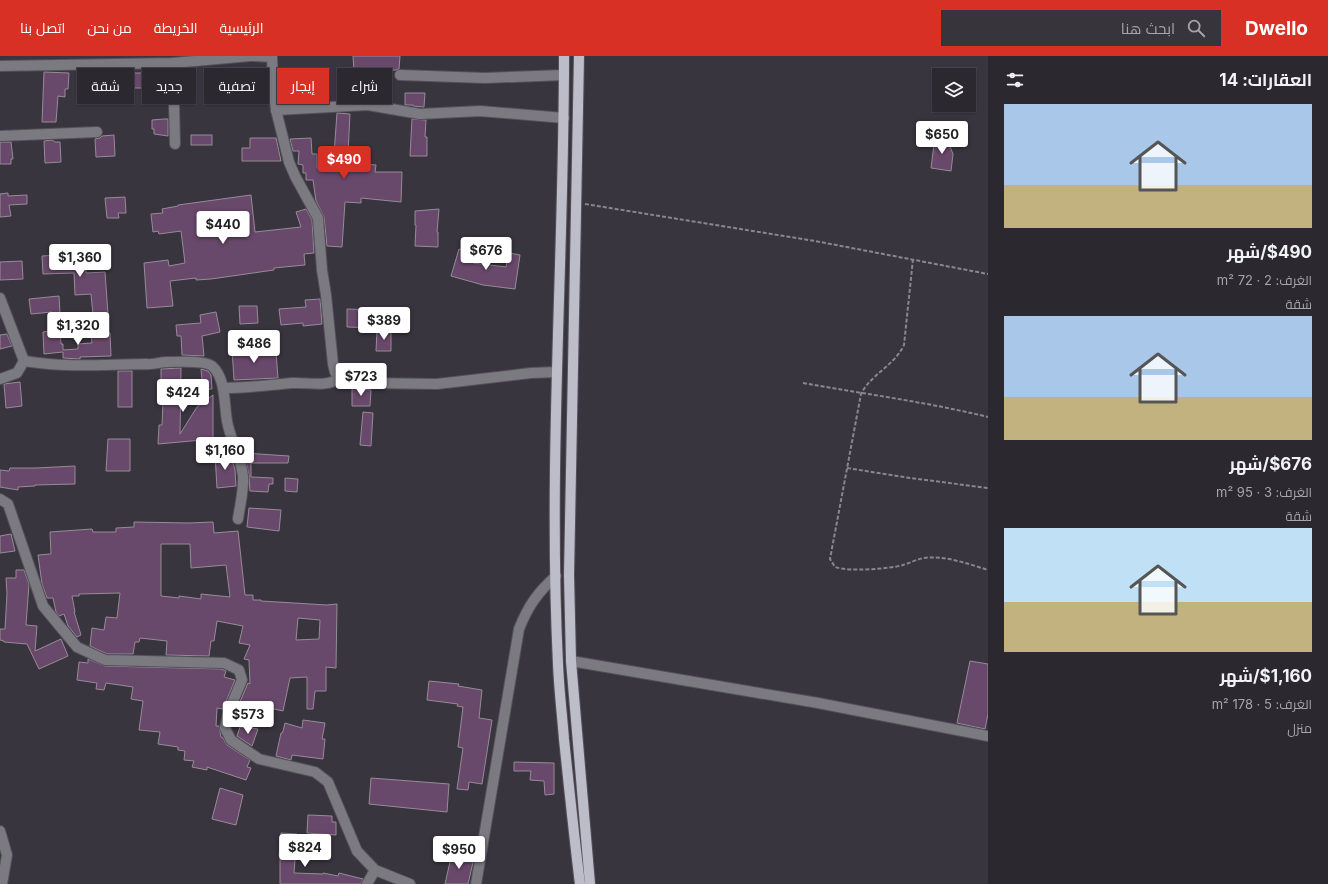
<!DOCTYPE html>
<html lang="ar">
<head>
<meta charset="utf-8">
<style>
	body { margin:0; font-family:Inter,Cairo,sans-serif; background:#37343b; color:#f1f3f6; direction:rtl; height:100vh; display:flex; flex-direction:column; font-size:15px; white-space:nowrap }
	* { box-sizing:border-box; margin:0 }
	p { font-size:13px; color:#a6a6aa }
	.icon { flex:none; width:22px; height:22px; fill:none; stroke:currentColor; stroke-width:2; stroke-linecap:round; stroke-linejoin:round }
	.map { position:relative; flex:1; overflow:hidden; direction:ltr }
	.side { display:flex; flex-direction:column; background:#2b282f; width:340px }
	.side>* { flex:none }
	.banner { position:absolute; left:12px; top:12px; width:380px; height:36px; direction:rtl; display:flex; gap:8px }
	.fabs { position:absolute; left:932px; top:12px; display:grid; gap:8px }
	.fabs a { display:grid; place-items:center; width:44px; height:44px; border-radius:0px; background:#2b282f; box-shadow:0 1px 3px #0004,0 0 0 1px #47444b; font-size:20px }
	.price { position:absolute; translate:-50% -34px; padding:0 9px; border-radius:4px; background:#fff; color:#222; font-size:13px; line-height:26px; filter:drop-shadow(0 1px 2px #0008) }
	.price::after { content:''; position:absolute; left:50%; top:24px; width:12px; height:9px; margin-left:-6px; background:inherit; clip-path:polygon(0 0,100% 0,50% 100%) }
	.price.on { background:#d93025; color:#fff }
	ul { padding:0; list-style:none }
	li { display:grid; align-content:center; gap:8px; height:212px; padding:0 16px }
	li span { display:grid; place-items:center; height:124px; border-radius:0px; color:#555 }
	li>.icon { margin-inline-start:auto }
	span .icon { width:72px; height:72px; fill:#fffc; stroke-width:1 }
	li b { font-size:17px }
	h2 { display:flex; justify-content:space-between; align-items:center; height:48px; padding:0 16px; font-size:17px }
	.chip { padding:0 14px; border-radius:0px; background:#2b282f; box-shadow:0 1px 3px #0004,0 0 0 1px #47444b; font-size:14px; line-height:36px }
	.chip.on { background:#d93025; color:#fff }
	header { display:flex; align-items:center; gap:24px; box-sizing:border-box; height:56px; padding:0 20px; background:#d93025; color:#fff }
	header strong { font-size:19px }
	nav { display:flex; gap:22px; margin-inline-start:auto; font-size:14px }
	.search { width:280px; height:36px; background:#37343b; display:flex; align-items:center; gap:10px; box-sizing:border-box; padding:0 14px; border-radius:0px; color:#a6a6aa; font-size:15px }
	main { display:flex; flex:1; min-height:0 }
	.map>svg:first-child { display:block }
</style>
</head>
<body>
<header>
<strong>Dwello</strong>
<div class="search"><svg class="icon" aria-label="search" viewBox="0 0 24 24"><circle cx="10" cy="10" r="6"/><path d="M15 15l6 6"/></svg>ابحث هنا</div>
<nav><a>الرئيسية</a><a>الخريطة</a><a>من نحن</a><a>اتصل بنا</a></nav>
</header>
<main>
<section class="side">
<h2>العقارات: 14<svg class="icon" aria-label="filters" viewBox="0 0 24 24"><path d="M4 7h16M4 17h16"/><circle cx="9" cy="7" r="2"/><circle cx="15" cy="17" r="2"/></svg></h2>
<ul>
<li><span style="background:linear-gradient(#a9c7e8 65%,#c2b280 0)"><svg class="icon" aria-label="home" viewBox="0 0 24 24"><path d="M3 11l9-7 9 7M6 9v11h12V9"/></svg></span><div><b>$490/شهر</b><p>الغرف: 2 · 72 m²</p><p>شقة</p></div></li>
<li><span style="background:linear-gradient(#a9c7e8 65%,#c2b280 0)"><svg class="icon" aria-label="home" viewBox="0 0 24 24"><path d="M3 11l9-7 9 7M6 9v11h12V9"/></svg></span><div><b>$676/شهر</b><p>الغرف: 3 · 95 m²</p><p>شقة</p></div></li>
<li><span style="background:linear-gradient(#bfe0f5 60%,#c2b280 0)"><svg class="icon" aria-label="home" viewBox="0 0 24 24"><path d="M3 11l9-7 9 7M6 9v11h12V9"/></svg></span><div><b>$1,160/شهر</b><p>الغرف: 5 · 178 m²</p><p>منزل</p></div></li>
</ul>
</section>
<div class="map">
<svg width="988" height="828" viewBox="0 0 988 828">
	<rect width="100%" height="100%" fill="#39353f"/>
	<g fill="#69496b" stroke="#968b96" fill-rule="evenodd">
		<polygon points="353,0 400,0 399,13 396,14 354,15"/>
		<polygon points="266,14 267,34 256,34 255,15"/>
		<polygon points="44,16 69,17 68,33 65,33 65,41 58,40 56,66 42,66"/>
		<rect x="126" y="17" width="16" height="15"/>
		<polygon points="405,37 425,37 424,51 413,50 413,49 405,49"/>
		<polygon points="337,57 350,58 348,97 362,98 362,108 376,109 375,116 402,116 401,146 361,142 361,147 345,146 342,191 327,190 324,161 316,145 313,124 306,124 306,117 303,117 303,109 298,108 299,95 293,95 290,83 311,82 312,98 317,98 317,112 333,112"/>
		<polygon points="164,63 168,63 168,80 154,78 154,73 152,73 152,64"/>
		<polygon points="412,63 426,64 425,81 427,81 427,100 410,100"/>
		<polygon points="114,79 115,100 96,101 95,83 100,82 102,80"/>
		<rect x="191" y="79" width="21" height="10"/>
		<polygon points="935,81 947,83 953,98 951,115 931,112"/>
		<polygon points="250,82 276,82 281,105 242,105 242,92 250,92"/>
		<polygon points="52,84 55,86 60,86 61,106 45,107 44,85"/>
		<polygon points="0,86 11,86 13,103 11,103 11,108 0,108"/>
		<polygon points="8,137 8,140 27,139 27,148 9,149 11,160 0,161 0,138"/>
		<polygon points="251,139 255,176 301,171 296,156 306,153 312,164 314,197 304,198 305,209 274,212 274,214 211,223 196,224 196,222 170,225 173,250 147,252 144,207 168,204 169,210 185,207 181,175 159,178 158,175 153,176 151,158 163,157 162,153 178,150 178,149"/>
		<polygon points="125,141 126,157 118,157 119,162 107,162 105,142"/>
		<polygon points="439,153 437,176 438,176 438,191 415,190 416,169 415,169 415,155"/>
		<polygon points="459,193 476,198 473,207 506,211 509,197 520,199 515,233 483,229 451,220"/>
		<polygon points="85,196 86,217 105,216 108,258 93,259 91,238 75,239 74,217 43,218 42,200 76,198 75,197"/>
		<polygon points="22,205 23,223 0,224 0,206"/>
		<polygon points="59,240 60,257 52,258 52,256 31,258 29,243"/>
		<polygon points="320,243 322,268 303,270 303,267 281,269 279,253 306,251 305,244"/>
		<polygon points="239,250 257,250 258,267 240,268"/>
		<polygon points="347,253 378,254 378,272 347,271"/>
		<polygon points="216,256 220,276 202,280 204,300 182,299 181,280 177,280 176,269 201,267 200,259"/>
		<polygon points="60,274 61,288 63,288 63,294 78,293 78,288 92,287 91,277 110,277 111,300 80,301 80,303 63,302 63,296 44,298 43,276"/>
		<polygon points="377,275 391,275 391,295 376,295"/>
		<polygon points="7,278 12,290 0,293 0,279"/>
		<polygon points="258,290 259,297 276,296 278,322 234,324 232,293"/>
		<polygon points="181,312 180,378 197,351 213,339 213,383 158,388 159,369 162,369 163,345 163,326 161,326 161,313"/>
		<polygon points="201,313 208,315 211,319 212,333 203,334"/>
		<rect x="118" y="315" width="14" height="36"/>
		<polygon points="20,326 22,350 6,352 4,328"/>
		<polygon points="352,332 371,334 370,350 352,350"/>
		<polygon points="363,356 373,357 371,390 360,389"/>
		<polygon points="108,383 130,383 130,415 106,415"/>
		<polygon points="230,397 235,414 236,430 217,432 215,399"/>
		<polygon points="244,397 289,400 288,407 251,407 251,421 273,422 273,428 269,428 268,436 250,435 249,419"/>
		<polygon points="75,410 75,428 35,429 35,430 18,431 18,434 0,431 0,414 9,415 10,412 36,412"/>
		<polygon points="285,422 298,423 297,436 285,435"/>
		<polygon points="249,452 281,454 279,475 247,471"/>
		<path d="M134,466L189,467L213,466L214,477L238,475L245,539H253V544H261V545L327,549L337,548L336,612L326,611V635H315L313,653H307V621L290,622L283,655L270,652L267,661L236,655L248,627L250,628L249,604L244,603L250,589L239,587L243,570L217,565L214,585H211L209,600L166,599L167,585L140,582L139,586H135L133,598H107L90,590L92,572L104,574L106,561L117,562L120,537L79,538V540H72L75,556H74L81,579L77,581L68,570L64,558L59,560L56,556L53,542H47L42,528L38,499L51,498L50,476L92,473L93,476H116V472L134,471ZM161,488H190L191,512L226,509L230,541L201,538V543L179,540V542L161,540ZM298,562L320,564L319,583L296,584Z"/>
		<polygon points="11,478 15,495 0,497 0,480"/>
		<polygon points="16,514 24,514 29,528 26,569 37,570 35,595 61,583 68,600 39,613 27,588 4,586 4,585 0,584 0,573 5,573 7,538 6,522 16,522"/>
		<polygon points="88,603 105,610 221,613 226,615 224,621 235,624 223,653 217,652 216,670 219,670 221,681 223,682 227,689 250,704 247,711 251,712 246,724 207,711 207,714 192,711 194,705 184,704 185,695 178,694 178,691 158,688 160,676 139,674 143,645 131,643 133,631 106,627 104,634 96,633 97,627 77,624 79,606 88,607"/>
		<polygon points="970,605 988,608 988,658 985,673 957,667"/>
		<polygon points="429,625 459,628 458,630 482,634 479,662 492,664 482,728 469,726 468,734 457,733 463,692 458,691 463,651 457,650 458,648 427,644"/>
		<polygon points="303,664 325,667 322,683 325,683 323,703 292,699 291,704 276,700 281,677 282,677 283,675 285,667 302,672"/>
		<polygon points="240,671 258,673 252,690 237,680"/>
		<polygon points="514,706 554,707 554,738 545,739 544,725 530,724 531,715 514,715"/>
		<polygon points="371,722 449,728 447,756 369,748"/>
		<polygon points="220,732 243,739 236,769 212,763"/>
		<polygon points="308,759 332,760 332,766 336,766 336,779 307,777"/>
		<polygon points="281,777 297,778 294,817 323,818 323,817 338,820 339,817 363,823 361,828 280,828 280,800 279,800"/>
		<polygon points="452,797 474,802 468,828 445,828"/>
	</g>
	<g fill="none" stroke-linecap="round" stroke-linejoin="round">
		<g stroke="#55515b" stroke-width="12">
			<g id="minor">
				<polyline points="253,0 272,1"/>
				<polyline points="272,0 273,30 276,54 289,106 295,120 318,162 322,214 326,239 333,308 335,316 340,322 351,325 366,327 437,328 531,317 557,316"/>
				<polyline points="173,7 175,88"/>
				<polyline points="0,10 173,7 250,0"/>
				<polyline points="400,19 485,22 564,19"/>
				<polyline points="276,54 368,49 420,58 480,55 564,62"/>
				<polyline points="0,80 97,76"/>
				<polyline points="0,242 24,305"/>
				<path d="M24,305C38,307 52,309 67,309C93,310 119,308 146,308C153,309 160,306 167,306C177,306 204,304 212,310C226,322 224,348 227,365C230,383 241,401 243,420C244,434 240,449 238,463"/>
				<polyline points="0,323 17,317 24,305"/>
				<path d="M224,332C247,332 269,329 292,327C308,326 326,332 340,322"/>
				<polyline points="0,443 8,448 43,550 77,591 105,604 224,607 239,614 242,624 228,657 225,672 231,684 259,703 315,716 328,726 357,795 375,814"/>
				<polyline points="571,605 818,647 988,680"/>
				<polyline points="0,775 7,799 2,828"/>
				<polyline points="367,828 375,814 410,828"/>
				<path d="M476,828L519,573C528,550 538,536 556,520"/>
			</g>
		</g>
		<g stroke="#55515b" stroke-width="12">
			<g id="major">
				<path d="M564,0C564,202 548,406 558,608C559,633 562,658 564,683C569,731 574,780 580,828"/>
				<polyline points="579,0 569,519 571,605 590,828"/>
			</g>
		</g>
		<g stroke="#89868e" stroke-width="2" stroke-dasharray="4 2" stroke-linecap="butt">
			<polyline points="585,148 815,185 988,218"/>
			<path d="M913,203L904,289C894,310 871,318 861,338L830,503L835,511C849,516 889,513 903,509C910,507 917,503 924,502C944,499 969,508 988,514"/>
			<path d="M803,327C864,338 927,346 988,361"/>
			<polyline points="847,412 910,422 988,432"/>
		</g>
		<use href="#minor" stroke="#7b7a80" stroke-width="10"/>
		<use href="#major" stroke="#bdbdc9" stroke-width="10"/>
	</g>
</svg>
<div class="fabs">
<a><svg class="icon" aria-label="layers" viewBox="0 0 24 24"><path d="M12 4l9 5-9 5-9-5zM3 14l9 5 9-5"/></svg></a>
</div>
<b class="price" style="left:942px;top:99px">$650</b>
<b class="price on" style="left:344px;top:124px">$490</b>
<b class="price" style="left:223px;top:189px">$440</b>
<b class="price" style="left:486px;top:215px">$676</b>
<b class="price" style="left:80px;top:222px">$1,360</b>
<b class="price" style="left:384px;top:285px">$389</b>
<b class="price" style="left:78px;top:290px">$1,320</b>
<b class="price" style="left:254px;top:308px">$486</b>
<b class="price" style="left:361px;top:341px">$723</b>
<b class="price" style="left:183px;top:357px">$424</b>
<b class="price" style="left:225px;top:415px">$1,160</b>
<b class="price" style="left:248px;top:679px">$573</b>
<b class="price" style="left:305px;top:812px">$824</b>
<b class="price" style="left:459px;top:814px">$950</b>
<div class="banner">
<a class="chip">شراء</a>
<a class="chip on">إيجار</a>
<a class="chip">تصفية</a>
<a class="chip">جديد</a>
<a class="chip">شقة</a>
</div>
</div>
</main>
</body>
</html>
